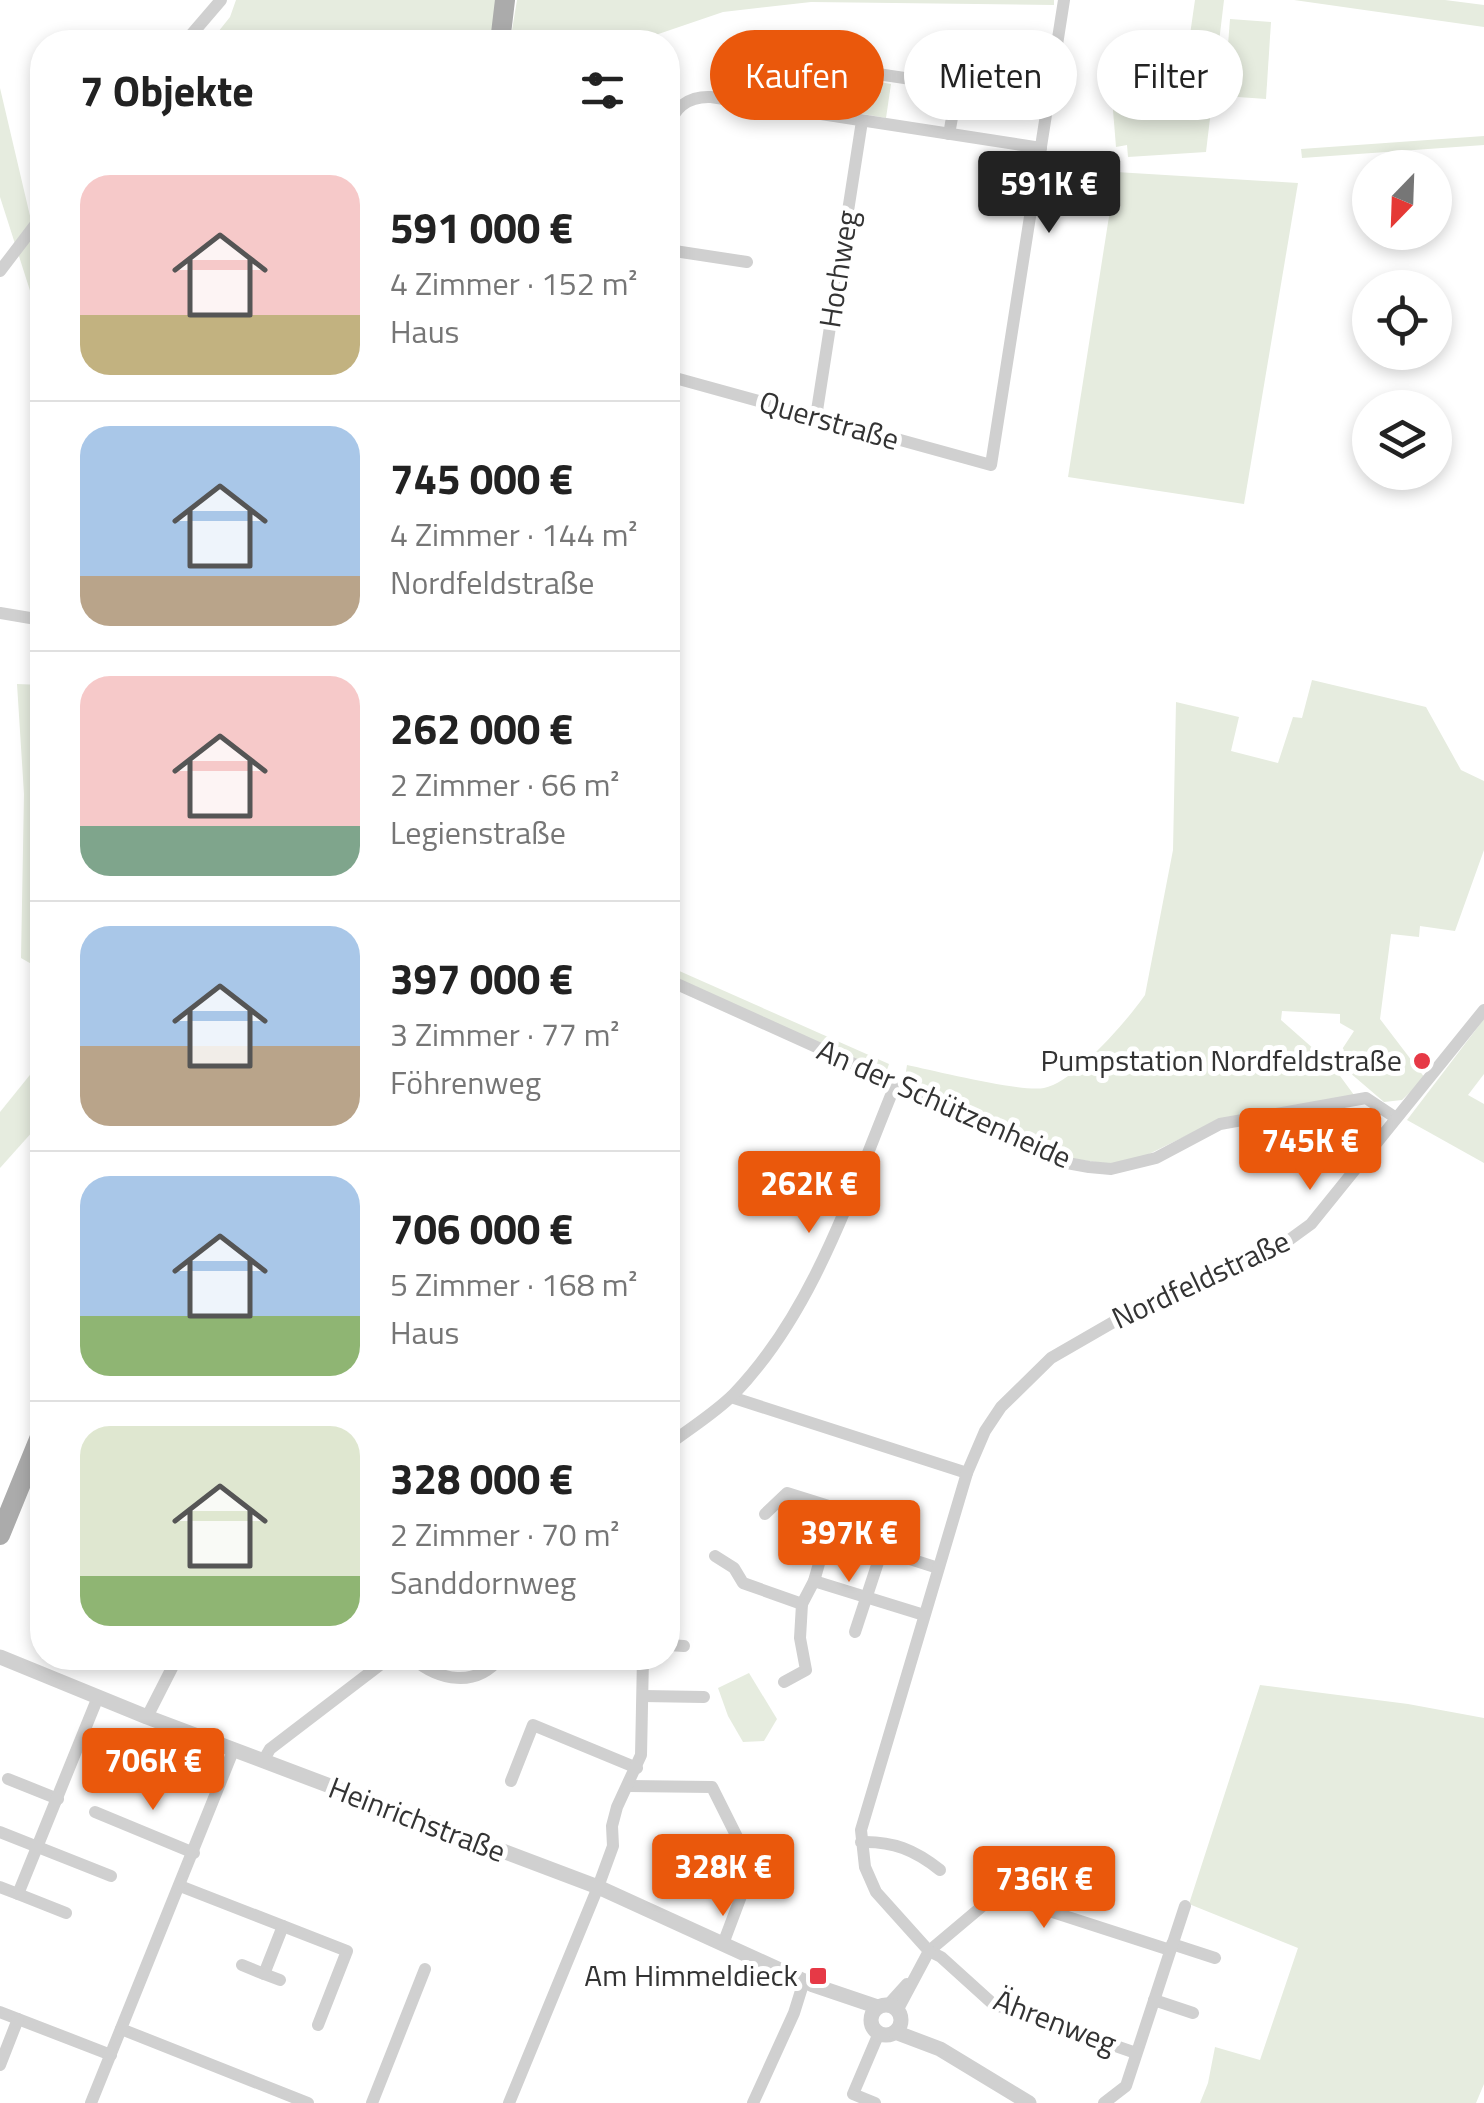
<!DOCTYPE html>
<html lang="de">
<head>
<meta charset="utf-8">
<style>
	body { margin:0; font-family:"Titillium Web",sans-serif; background:#f2f2f2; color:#222; height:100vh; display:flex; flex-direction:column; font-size:38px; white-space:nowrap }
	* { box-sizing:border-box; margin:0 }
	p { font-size:32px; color:#767676 }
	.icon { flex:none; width:55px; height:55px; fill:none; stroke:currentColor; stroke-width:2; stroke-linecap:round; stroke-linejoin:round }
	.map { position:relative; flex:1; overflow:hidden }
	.drawer { position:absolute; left:30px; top:30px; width:650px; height:1640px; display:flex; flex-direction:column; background:#fff; border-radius:40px; box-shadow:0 5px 15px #0003 }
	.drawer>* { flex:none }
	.top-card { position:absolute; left:710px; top:30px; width:622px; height:90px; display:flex; gap:20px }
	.needle { width:65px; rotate:203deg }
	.buttons { position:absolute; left:1352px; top:150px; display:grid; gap:20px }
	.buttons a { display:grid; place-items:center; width:100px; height:100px; border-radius:50%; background:#fff; box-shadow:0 5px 15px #0003; font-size:50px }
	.price { position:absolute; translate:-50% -85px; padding:0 22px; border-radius:10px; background:#ea580c; color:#fff; font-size:32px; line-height:65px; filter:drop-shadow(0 2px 5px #0008) }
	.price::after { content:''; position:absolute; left:50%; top:60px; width:30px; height:22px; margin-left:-15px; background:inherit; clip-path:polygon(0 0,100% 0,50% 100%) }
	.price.on { background:#222; color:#fff }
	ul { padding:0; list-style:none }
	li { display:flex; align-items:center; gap:30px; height:250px; padding:0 50px }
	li+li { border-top:2px solid #e0e0e0 }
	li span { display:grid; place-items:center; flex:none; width:280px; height:200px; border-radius:30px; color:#555 }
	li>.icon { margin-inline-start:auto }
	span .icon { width:120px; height:120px; fill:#fffc; stroke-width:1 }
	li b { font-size:42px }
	h2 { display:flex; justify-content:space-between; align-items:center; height:120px; padding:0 50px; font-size:42px }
	.tag { padding:0 35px; border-radius:45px; background:#fff; box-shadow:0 5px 15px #0003; font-size:35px; line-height:90px }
	.tag.on { background:#ea580c; color:#fff }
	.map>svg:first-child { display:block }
</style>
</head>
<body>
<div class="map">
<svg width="1484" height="2103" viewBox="0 0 1484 2103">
	<rect width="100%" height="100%" fill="#fff"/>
	<g fill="#e6ecdf">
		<polygon points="236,0 499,0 495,42 210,42 230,17"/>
		<polygon points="517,0 1054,0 1054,5 811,2 723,12 635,42 510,42"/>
		<polygon points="1195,0 1224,0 1206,152 1128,157 1127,145 1116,147 1110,73 1099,67 1105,57 1116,59 1115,74 1183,83"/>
		<polygon points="1294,0 1445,0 1484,5 1484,27"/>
		<polygon points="1230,19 1271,22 1266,99 1224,96"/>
		<polygon points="846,76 891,84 886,118 840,110"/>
		<polygon points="0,88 38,250 42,246 42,328 0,197"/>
		<polygon points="1484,136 1484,145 1302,158 1301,149"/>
		<polygon points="1116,172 1298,183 1244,504 1068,477"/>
		<path d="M1312,680L1426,707L1461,770L1484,781V850L1455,931L1420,926L1419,937L1391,934L1380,1019L1425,1078L1402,1100L1384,1102L1335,1060L1354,1031L1340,1023V1014L1282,1011L1281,1020L1332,1065L1354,1095L1220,1119L1145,1156L1112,1164L1064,1158L904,1084L907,1065C936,1071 1019,1092 1044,1088C1073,1083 1128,1020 1145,995L1173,850L1176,702L1239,717L1231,751L1278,763L1293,717L1302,718Z"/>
		<polygon points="17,684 42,685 42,970 21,958 24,794"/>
		<polygon points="668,966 889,1064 886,1073 668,975"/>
		<polygon points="1484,1019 1484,1074 1468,1095 1484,1104 1484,1163 1407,1120"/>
		<polygon points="42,1060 42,1121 0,1168 0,1112"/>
		<polygon points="749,1673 777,1719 764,1741 743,1742 728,1716 718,1688"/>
		<polygon points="1260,1685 1408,1704 1484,1718 1484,2084 1476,2103 1200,2103 1208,2083 1215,2047 1260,2060 1298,1948 1189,1904"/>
	</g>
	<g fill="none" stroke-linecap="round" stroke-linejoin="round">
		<g stroke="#d0d0d0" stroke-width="12">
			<polyline points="185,42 221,0"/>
			<path d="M773,106L782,70L797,62L938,83C959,96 953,112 949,134"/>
			<path d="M668,128C674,107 689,96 711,97L1041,148"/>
			<polyline points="668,250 747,262"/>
			<polyline points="0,271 42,216"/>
			<polyline points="668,376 991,465 1064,0"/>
			<polyline points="816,417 862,121"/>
			<polyline points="0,613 42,620"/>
			<polyline points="668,980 896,1083 982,1118 1044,1153 1067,1163 1089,1167 1111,1169 1156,1158 1220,1124 1366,1098 1396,1118"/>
			<polyline points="731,1397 967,1473"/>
			<path d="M668,1445C689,1429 715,1413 734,1394C815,1310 852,1189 896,1083"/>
			<polyline points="765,1514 787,1493 835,1508 814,1581 802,1604 800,1638 806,1670 784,1682"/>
			<polyline points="715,1556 734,1568 743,1583 802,1604"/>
			<polyline points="814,1581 924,1615"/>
			<polyline points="855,1632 882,1550 938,1568"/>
			<polyline points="668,1645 684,1646"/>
			<path d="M412,1658C439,1681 476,1688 500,1658"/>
			<polyline points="643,1696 704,1697"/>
			<polyline points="147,1717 177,1658"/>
			<polyline points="263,1761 270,1749 389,1658"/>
			<polyline points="8,1779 58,1799"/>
			<polyline points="511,1781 533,1725 637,1768"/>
			<polyline points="629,1786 712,1787 752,1867 723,1944"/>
			<polyline points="95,1812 194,1853"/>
			<polyline points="0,1832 111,1876"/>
			<path d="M861,1842C893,1841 915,1850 940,1870"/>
			<polyline points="700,1873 744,1891"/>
			<polyline points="180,1886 347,1951 318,2025"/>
			<polyline points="0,1887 18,1894"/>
			<polyline points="66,1913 18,1894 98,1697"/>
			<polyline points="1172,1944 1215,1958"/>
			<polyline points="929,1951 992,1898 1003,1896 1170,1950"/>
			<polyline points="929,1951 941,1957 993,2004 1136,2053"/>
			<polyline points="242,1965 264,1974 283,1926"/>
			<polyline points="264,1974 280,1980"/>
			<polyline points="1154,2000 1193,2013"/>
			<polyline points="888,2005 907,1984"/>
			<polyline points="897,2011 929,1951 876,1892 865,1867 861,1830 967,1473 985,1431 1001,1407 1051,1358 1155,1298 1278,1248 1311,1224 1484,1010"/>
			<polyline points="0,2012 111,2055"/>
			<polyline points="121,2029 308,2103"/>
			<polyline points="0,2065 18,2019"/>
			<polyline points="91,2103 233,1751"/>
			<polyline points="372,2103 425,1969"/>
			<polyline points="509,2103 598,1887 613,1846 612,1826 617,1807 641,1755 643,1658"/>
			<polyline points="753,2103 794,2013 804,1981"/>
			<polyline points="875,2103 853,2094 879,2033"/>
			<polyline points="1104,2103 1126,2086 1185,1906"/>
		</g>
		<g stroke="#d0d0d0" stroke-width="15">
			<polyline points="0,1657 147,1717 598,1887 813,1985 878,2007"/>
			<circle cx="886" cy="2020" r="15"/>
			<polyline points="895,2032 940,2049 1029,2103"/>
		</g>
		<g stroke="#ababab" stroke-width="20">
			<polyline points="500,42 505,0"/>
			<polyline points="0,1535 42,1432"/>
		</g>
	</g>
	<g fill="#e63946" stroke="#fff" stroke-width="4">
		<circle cx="1422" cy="1061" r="10"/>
		<rect x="808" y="1966" width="20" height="20" rx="5"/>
	</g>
	<g text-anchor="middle" stroke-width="10" stroke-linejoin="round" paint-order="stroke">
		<g font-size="30" fill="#333" stroke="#fff">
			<text transform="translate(839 269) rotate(-81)" y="10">Hochweg</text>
			<text transform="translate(829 421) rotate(16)" y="10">Querstraße</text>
			<text transform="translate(944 1104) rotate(24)" y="10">An der Schützenheide</text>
			<text transform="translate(1201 1280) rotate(-25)" y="10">Nordfeldstraße</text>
			<text transform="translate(417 1820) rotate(21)" y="10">Heinrichstraße</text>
			<text transform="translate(1055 2022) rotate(21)" y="10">Ährenweg</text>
		</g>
		<g font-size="30" fill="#333" stroke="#fff" text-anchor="end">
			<text x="1402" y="1071">Pumpstation Nordfeldstraße</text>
			<text x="798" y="1986">Am Himmeldieck</text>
		</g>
	</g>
</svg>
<div class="buttons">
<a><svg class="needle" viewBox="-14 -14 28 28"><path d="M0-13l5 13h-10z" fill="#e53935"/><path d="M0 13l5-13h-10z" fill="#767676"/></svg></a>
<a><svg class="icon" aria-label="locate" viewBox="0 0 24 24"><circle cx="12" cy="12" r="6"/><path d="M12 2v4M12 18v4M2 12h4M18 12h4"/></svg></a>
<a><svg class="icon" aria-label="layers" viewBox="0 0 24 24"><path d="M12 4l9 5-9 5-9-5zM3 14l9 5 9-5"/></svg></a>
</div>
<b class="price on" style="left:1049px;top:236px">591K €</b>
<b class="price" style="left:1310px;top:1193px">745K €</b>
<b class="price" style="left:809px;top:1236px">262K €</b>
<b class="price" style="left:849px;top:1585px">397K €</b>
<b class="price" style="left:153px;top:1813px">706K €</b>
<b class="price" style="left:723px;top:1919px">328K €</b>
<b class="price" style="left:1044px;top:1931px">736K €</b>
<div class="top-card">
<a class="tag on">Kaufen</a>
<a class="tag">Mieten</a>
<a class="tag">Filter</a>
</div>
<section class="drawer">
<h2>7 Objekte<svg class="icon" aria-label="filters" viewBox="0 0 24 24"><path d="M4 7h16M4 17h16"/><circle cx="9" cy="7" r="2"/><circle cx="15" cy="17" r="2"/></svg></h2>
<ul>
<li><span style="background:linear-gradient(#f6c9c9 70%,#c2b280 0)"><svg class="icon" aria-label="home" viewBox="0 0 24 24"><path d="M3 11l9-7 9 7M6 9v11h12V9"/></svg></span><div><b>591 000 €</b><p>4 Zimmer · 152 m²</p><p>Haus</p></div></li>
<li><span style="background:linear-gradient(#a9c7e8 75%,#b9a48a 0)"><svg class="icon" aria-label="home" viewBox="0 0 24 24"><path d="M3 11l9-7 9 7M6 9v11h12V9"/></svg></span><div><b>745 000 €</b><p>4 Zimmer · 144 m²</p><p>Nordfeldstraße</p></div></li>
<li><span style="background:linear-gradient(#f6c9c9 75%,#7fa58c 0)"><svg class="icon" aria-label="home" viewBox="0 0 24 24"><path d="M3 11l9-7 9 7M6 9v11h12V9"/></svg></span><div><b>262 000 €</b><p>2 Zimmer · 66 m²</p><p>Legienstraße</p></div></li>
<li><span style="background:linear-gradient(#a9c7e8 60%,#b9a48a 0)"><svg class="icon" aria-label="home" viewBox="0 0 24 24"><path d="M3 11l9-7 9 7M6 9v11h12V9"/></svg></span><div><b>397 000 €</b><p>3 Zimmer · 77 m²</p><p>Föhrenweg</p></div></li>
<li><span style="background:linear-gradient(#a9c7e8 70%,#8fb573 0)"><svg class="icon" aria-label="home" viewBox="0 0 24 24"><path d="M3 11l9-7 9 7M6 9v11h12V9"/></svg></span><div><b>706 000 €</b><p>5 Zimmer · 168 m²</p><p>Haus</p></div></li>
<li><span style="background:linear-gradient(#dfe7d0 75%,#8fb573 0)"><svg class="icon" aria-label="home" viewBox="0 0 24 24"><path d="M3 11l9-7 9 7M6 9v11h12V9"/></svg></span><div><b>328 000 €</b><p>2 Zimmer · 70 m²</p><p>Sanddornweg</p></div></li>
</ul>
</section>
</div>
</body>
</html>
